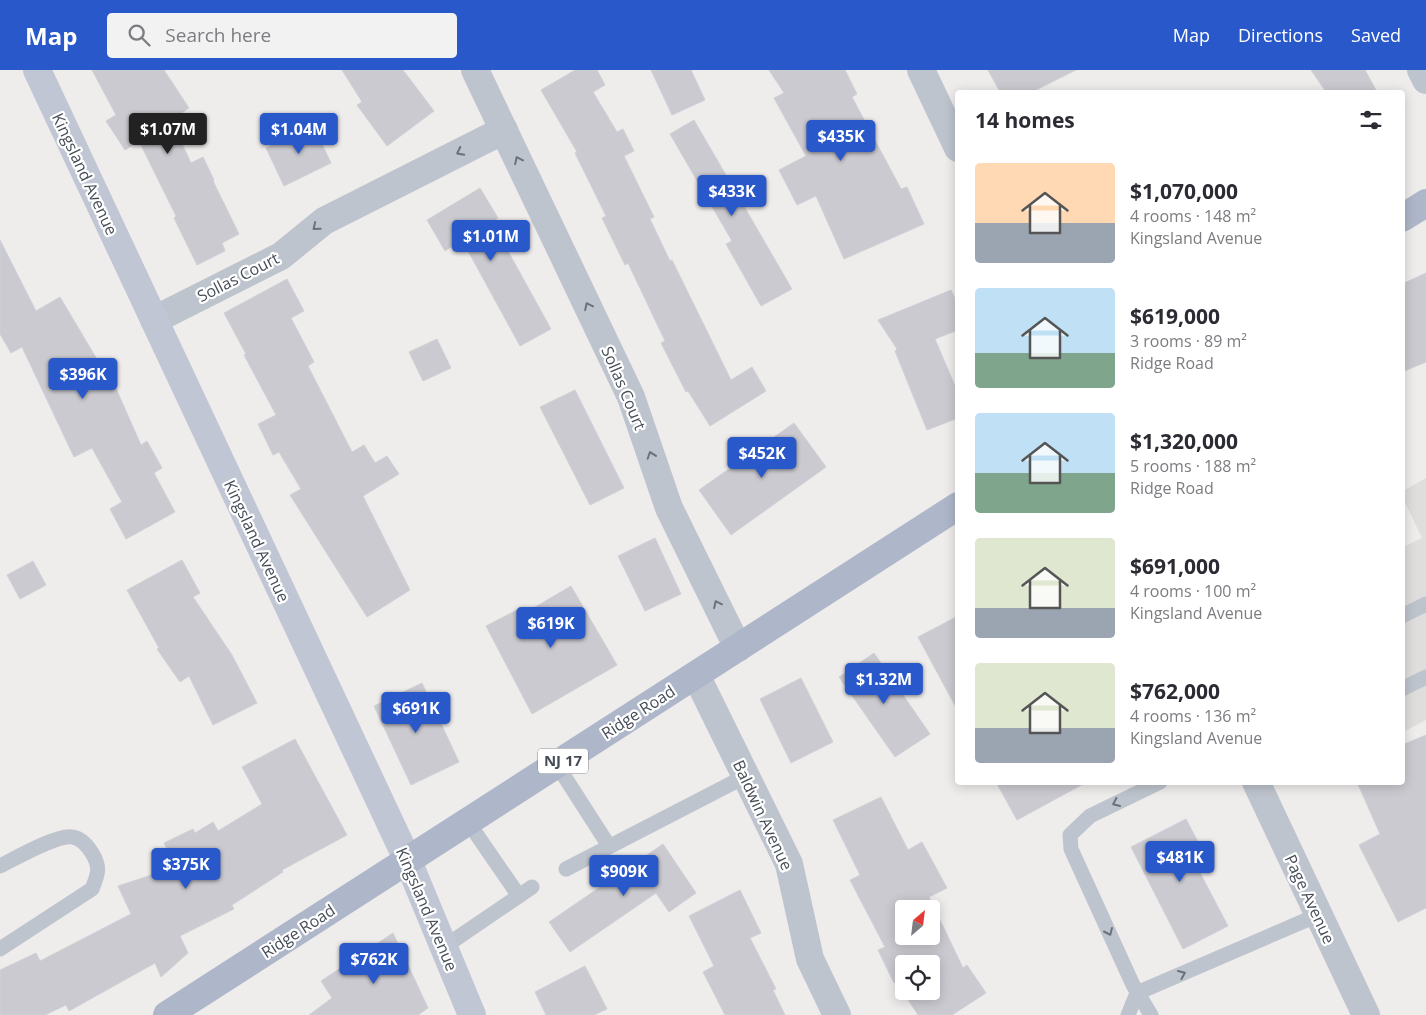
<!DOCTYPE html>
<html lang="en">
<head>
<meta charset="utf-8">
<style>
	body { margin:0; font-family:"Open Sans",sans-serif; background:#f2f2f3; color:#2b2b33; height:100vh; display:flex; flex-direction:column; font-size:19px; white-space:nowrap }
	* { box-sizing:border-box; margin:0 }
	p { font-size:16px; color:#7c7c81 }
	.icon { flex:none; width:28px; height:28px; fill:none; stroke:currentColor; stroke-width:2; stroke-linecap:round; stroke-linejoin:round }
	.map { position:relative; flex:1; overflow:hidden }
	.drawer { position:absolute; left:955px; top:20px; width:450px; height:695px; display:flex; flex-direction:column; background:#fff; border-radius:5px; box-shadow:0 2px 12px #0003 }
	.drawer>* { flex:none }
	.needle { width:32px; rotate:28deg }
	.buttons { position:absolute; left:895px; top:830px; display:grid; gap:10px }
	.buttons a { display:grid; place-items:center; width:45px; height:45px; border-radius:5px; background:#fff; box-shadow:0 2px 12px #0003; font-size:25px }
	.price { position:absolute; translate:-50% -42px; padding:0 11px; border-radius:5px; background:#2958cb; color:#fff; font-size:16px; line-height:32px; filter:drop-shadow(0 1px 2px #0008) }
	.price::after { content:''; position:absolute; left:50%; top:30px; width:15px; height:11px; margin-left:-8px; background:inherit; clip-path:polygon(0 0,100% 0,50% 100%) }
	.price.selected { background:#222; color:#fff }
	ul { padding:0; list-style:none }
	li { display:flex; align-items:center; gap:15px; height:125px; padding:0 20px }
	li span { display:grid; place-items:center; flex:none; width:140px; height:100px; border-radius:5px; color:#555 }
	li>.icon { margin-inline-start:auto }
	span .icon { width:60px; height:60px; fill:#fffc; stroke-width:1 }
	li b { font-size:21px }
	h2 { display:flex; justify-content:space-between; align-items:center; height:60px; padding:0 20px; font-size:21px }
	header { display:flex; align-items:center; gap:30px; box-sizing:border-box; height:70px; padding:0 25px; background:#2958cb; color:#fff }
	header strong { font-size:24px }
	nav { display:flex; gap:28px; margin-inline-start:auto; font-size:18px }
	.search { width:350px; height:45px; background:#f2f2f3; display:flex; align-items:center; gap:12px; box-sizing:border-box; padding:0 18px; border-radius:5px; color:#7c7c81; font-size:19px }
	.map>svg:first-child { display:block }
</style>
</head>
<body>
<header>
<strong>Map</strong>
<div class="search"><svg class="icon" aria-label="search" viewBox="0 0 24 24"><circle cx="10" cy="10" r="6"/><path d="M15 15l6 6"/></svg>Search here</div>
<nav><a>Map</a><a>Directions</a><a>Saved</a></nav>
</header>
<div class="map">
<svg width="1426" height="945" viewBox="0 0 1426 945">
	<rect width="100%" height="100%" fill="#efecec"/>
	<polygon fill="#dfdedd" points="1426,408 1426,650 1403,662 1403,477 1422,468 1403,428 1403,421"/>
	<g fill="#cacad0" stroke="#d0d1d7" fill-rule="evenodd">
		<polygon points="92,0 164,0 189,38 171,50 191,93 203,87 214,110 213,111 239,164 222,173 225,181 197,195 174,148 176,146 139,71 125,80 106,51 116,45"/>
		<polygon points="342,0 403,0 434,41 387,76 357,35 362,32"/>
		<polygon points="575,0 597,0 605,15 593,22 617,62 623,59 634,81 624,86 654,147 650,149 670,191 672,190 731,310 752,297 766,321 710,356 688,321 686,322 661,273 665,271 628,193 625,195 602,148 606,146 575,83 577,82 541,20"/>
		<polygon points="651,0 691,0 705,30 672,45"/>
		<polygon points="769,0 845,0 857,24 852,27 901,119 907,117 924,154 844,189 816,126 797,135 779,100 806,86 774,28 784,23"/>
		<polygon points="988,0 1076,0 1032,22 1000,22"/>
		<polygon points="1311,0 1365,0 1377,22 1326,22"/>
		<polygon points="694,50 792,219 761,236 726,174 732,171 670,64"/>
		<polygon points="313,55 331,93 284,116 266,78"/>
		<polygon points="480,118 498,148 492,152 551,259 520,276 462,170 445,181 427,150"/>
		<polygon points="0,170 36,241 60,227 98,291 103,289 141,375 147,371 162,398 154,403 175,442 126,469 110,439 122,432 92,378 74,387 22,277 11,283 0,264"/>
		<polygon points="1426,203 1426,292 1402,302 1402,214"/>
		<polygon points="287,209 304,241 291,248 314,292 308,296 352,382 364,375 375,393 387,386 399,404 363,426 410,520 367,547 290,425 301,419 279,382 273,385 258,354 276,345 244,285 246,284 224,243"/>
		<polygon points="951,220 958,235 958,260 935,269 958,323 958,348 927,360 895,281 897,279 878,250"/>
		<polygon points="437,269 451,298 423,311 409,282"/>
		<polygon points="575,320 624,418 590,435 540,337"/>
		<polygon points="794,353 826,397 731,465 699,420"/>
		<polygon points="655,468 681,524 645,541 618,486"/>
		<polygon points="182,490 200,523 193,527 232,585 257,633 213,655 189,606 180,612 157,579 159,578 127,520"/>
		<polygon points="33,491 46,515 20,529 7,505"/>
		<polygon points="571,516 617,595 532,644 486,556 517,540 520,546"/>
		<polygon points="958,546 958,641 918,567"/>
		<polygon points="874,583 930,664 895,687 839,607"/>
		<polygon points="801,608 833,672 791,693 760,629"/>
		<polygon points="422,613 459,692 411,715 374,636"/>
		<polygon points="1426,665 1426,838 1398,852 1359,775 1380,764 1357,712 1402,712 1402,675"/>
		<polygon points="295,669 347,765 282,800 283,802 232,835 234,839 180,866 188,883 161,907 155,893 69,941 66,935 45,945 0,945 0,900 36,883 40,891 131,844 118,816 176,797 164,773 193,759 195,763 213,752 218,761 262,734 242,697"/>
		<polygon points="996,712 1087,712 1017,750"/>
		<path d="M881,727L908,780L922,772L947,818L929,827L963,898L967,895L986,923L952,945H918L896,911L894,913L878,880L885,877L850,810L860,805L833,750ZM904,839H931V866H904ZM904,894H931V921H904Z"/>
		<polygon points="1186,749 1208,791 1197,797 1228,856 1183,879 1131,777"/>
		<polygon points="663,774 696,823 669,842 656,823 570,882 549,852"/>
		<polygon points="740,820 761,863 750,868 776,919 773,920 785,945 725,945 703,902 714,896 689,846"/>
		<polygon points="393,863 428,938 418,945 309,945 332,928 321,911"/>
		<polygon points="585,896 607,939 594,945 546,945 535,922"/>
	</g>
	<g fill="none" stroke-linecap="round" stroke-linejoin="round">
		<g stroke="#bec4cd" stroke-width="15">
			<polyline points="1402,546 1426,534"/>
			<polyline points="1402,619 1426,607"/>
			<polyline points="557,695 609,776"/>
			<polyline points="468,752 519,826"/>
			<path d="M0,796C14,789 58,764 72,767C81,768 87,775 92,783C101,798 98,804 92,819L0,879"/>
			<polyline points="566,799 746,706"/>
			<polyline points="444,877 532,817"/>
			<polyline points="1128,945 1137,923 1318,845"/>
			<polyline points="1151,945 1133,915 1071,779 1070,765 1090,746 1160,712"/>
		</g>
		<g stroke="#bec4cd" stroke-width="28">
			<polyline points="475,0 631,327 669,438 738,578"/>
			<polyline points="921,0 958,78"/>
			<polyline points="1421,0 1426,10"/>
			<polyline points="154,250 281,186 324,151 504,60"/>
			<polyline points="696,605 789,794 810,889 837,945"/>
			<polyline points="1256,712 1366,945"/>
		</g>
		<polyline stroke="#c0c6d4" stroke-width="28" points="37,0 408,791 472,945"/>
		<g stroke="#aeb7c9" stroke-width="28">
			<polyline points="1402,148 1426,133"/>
			<polyline points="167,945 958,436"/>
		</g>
	</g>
	<defs><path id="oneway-chevron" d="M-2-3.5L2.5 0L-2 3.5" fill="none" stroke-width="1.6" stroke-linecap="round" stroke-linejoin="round" transform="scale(1.25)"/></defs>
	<g stroke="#6a717a">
		<use href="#oneway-chevron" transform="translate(460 82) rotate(153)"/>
		<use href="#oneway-chevron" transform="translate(518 90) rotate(-116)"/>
		<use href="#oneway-chevron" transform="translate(316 157) rotate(141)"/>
		<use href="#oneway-chevron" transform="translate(588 236) rotate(-116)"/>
		<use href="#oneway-chevron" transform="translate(651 385) rotate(-109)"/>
		<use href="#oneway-chevron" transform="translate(717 534) rotate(-116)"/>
		<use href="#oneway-chevron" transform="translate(1116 733) rotate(155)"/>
		<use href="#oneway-chevron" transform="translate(1109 862) rotate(66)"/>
		<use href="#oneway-chevron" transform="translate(1182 904) rotate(-23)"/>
	</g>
	<g text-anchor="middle" stroke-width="4.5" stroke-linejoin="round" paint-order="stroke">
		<rect fill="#fff" stroke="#7e8289" stroke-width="1" x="538" y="678.5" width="50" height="25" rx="4"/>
		<g font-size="15" font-weight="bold" fill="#464d57">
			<text x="563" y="696">NJ 17</text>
		</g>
		<g font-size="16" fill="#464d57" stroke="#fff">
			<text transform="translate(85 104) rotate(65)" y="6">Kingsland Avenue</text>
			<text transform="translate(238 207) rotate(-27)" y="6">Sollas Court</text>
			<text transform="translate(624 318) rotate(67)" y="6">Sollas Court</text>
			<text transform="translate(257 471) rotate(65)" y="6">Kingsland Avenue</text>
			<text transform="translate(638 642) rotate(-33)" y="6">Ridge Road</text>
			<text transform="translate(763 745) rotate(65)" y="6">Baldwin Avenue</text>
			<text transform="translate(1310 829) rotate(65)" y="6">Page Avenue</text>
			<text transform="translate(427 839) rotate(67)" y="6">Kingsland Avenue</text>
			<text transform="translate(298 861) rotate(-33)" y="6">Ridge Road</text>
		</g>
	</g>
</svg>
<div class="buttons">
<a><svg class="needle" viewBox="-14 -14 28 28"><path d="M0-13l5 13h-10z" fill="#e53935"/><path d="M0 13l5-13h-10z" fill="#7c7c81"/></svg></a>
<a><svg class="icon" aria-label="locate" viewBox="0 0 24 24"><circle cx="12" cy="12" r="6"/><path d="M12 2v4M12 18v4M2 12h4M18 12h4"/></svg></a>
</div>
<b class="price selected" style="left:168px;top:85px">$1.07M</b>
<b class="price" style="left:299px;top:85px">$1.04M</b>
<b class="price" style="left:841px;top:92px">$435K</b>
<b class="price" style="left:732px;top:147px">$433K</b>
<b class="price" style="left:491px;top:192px">$1.01M</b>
<b class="price" style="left:83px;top:330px">$396K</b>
<b class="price" style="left:762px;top:409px">$452K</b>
<b class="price" style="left:551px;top:579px">$619K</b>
<b class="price" style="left:884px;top:635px">$1.32M</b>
<b class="price" style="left:416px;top:664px">$691K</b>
<b class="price" style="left:1180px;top:813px">$481K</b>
<b class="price" style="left:186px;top:820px">$375K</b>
<b class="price" style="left:624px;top:827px">$909K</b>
<b class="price" style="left:374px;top:915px">$762K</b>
<section class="drawer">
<h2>14 homes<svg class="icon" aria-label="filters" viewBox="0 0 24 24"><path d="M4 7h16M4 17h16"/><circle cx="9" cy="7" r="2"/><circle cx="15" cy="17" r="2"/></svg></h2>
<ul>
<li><span style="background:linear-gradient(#ffd9b3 60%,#9aa5b1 0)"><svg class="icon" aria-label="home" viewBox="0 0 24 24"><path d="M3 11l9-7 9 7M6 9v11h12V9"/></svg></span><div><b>$1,070,000</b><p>4 rooms · 148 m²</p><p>Kingsland Avenue</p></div></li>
<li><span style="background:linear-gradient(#bfe0f5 65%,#7fa58c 0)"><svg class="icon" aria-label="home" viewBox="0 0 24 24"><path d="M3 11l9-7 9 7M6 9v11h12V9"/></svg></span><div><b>$619,000</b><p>3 rooms · 89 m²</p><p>Ridge Road</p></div></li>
<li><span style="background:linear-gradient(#bfe0f5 60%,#7fa58c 0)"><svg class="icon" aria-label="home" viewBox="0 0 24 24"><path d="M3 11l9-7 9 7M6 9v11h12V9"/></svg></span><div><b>$1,320,000</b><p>5 rooms · 188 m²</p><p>Ridge Road</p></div></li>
<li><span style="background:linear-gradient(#dfe7d0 70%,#9aa5b1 0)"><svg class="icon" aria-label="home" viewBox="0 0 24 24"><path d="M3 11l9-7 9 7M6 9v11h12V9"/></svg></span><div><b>$691,000</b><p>4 rooms · 100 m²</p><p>Kingsland Avenue</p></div></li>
<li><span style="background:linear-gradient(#dfe7d0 65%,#9aa5b1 0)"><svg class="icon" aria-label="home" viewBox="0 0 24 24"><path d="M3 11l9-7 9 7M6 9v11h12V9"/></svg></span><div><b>$762,000</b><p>4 rooms · 136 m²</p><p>Kingsland Avenue</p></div></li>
</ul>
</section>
</div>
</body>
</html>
